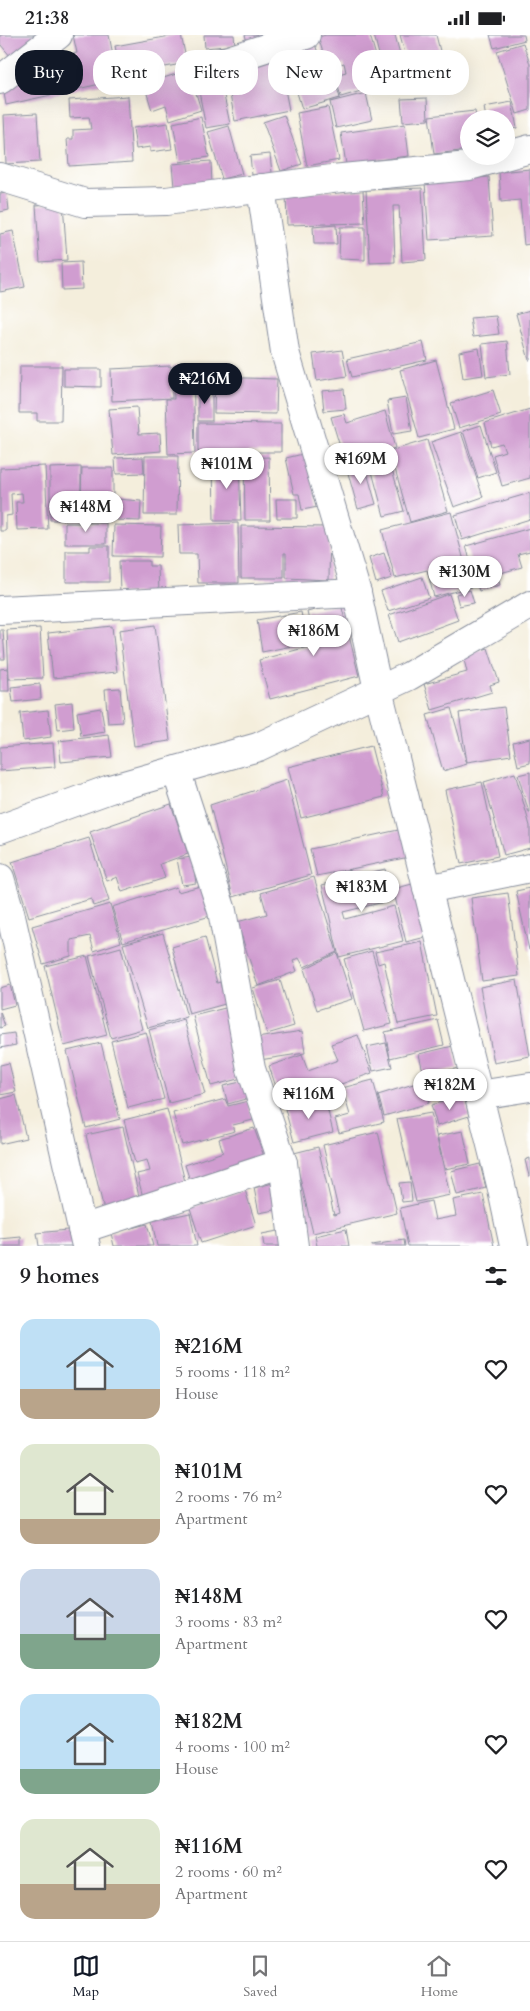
<!DOCTYPE html>
<html lang="en">
<head>
<meta charset="utf-8">
<style>
	body { margin:0; font-family:Cardo,serif; background:#f2f2f2; color:#202124; height:100vh; display:flex; flex-direction:column; font-size:19px; white-space:nowrap }
	* { box-sizing:border-box; margin:0 }
	p { font-size:16px; color:#757577 }
	.icon { flex:none; width:28px; height:28px; fill:none; stroke:currentColor; stroke-width:2; stroke-linecap:round; stroke-linejoin:round }
	.map { position:relative; height:1211px; overflow:hidden }
	.panel { display:flex; flex-direction:column; background:#fff; flex:1 }
	.panel>* { flex:none }
	.guide { position:absolute; left:15px; top:15px; width:500px; height:45px; display:flex; gap:10px }
	.buttons { position:absolute; left:460px; top:75px; display:grid; gap:10px }
	.buttons a { display:grid; place-items:center; width:55px; height:55px; border-radius:50%; background:#fff; box-shadow:0 5px 20px #0002; font-size:25px }
	.price { position:absolute; translate:-50% -42px; padding:0 11px; border-radius:18px; background:#fff; color:#222; font-size:16px; line-height:32px; filter:drop-shadow(0 1px 2px #0008) }
	.price::after { content:''; position:absolute; left:50%; top:30px; width:15px; height:11px; margin-left:-8px; background:inherit; clip-path:polygon(0 0,100% 0,50% 100%) }
	.price.current { background:#111827; color:#fff }
	ul { padding:0; list-style:none }
	li { display:flex; align-items:center; gap:15px; height:125px; padding:0 20px }
	li span { display:grid; place-items:center; flex:none; width:140px; height:100px; border-radius:15px; color:#555 }
	li>.icon { margin-inline-start:auto }
	span .icon { width:60px; height:60px; fill:#fffc; stroke-width:1 }
	li b { font-size:21px }
	h2 { display:flex; justify-content:space-between; align-items:center; height:60px; padding:0 20px; font-size:21px }
	.tag { padding:0 18px; border-radius:20px; background:#fff; box-shadow:0 5px 20px #0002; font-size:18px; line-height:45px }
	.tag.current { background:#111827; color:#fff }
	.status { display:flex; justify-content:space-between; align-items:center; height:35px; padding:0 25px; background:#fff; direction:ltr }
	.status svg { height:14px; fill:currentColor }
	.menu { display:flex; justify-content:space-around; align-items:center; height:70px; border-top:1px solid #e0e0e0; background:#fff; font-size:14px; color:#757577 }
	.menu a { display:grid; justify-items:center; gap:2px }
	.menu .current { color:#111827 }
	.map>svg:first-child { display:block }
</style>
</head>
<body>
<div class="status"><b>21:38</b><svg viewBox="0 0 49 12"><path d="M0 12V9h3v3zM5 12V6h3v6zM10 12V3h3v9zM15 12V0h3v12zM26 1h20v11H26zM47 4h2v5h-2z"/></svg></div>
<div class="map">
<svg width="530" height="1211" viewBox="0 0 530 1211">
	<rect width="100%" height="100%" fill="#fff"/>
	<filter id="ink" filterUnits="userSpaceOnUse"><feTurbulence type="fractalNoise" baseFrequency=".02" numOctaves="2"/><feDisplacementMap in="SourceGraphic" scale="10" xChannelSelector="R" yChannelSelector="G"/><feConvolveMatrix kernelMatrix="1 2 1 2 8 2 1 2 1" color-interpolation-filters="sRGB"/></filter>
	<filter id="wash" filterUnits="userSpaceOnUse"><feTurbulence type="fractalNoise" baseFrequency=".0096" numOctaves="4" result="noise"/><feDisplacementMap in="SourceGraphic" scale="20" xChannelSelector="R" yChannelSelector="G"/><feGaussianBlur stdDeviation="1.12" result="paint"/><feColorMatrix in="noise" values="0 0 0 0 0 0 0 0 0 0 0 0 0 0 0 0 0 1.4 0 .05"/><feComposite in="paint" operator="in"/></filter>
	<g filter="url(#wash)">
		<rect width="100%" height="100%" fill="#f4eedc"/>
		<g id="blocks">
			<g fill="#d09dd0">
				<polygon points="0,0 39,0 11,22 0,9"/>
				<polygon points="73,0 109,0 118,45 6,70 0,34 77,18"/>
				<polygon points="176,0 181,0 187,28 138,37 136,27 119,30 115,11"/>
				<polygon points="204,0 234,0 235,10 205,13"/>
				<polygon points="245,0 268,0 247,7"/>
				<polygon points="326,0 370,0 384,49 341,62 335,40 346,37 344,28 328,33 318,2"/>
				<polygon points="374,0 395,0 406,42 386,47"/>
				<polygon points="400,0 436,0 444,32 411,40"/>
				<polygon points="490,0 524,0 525,5 494,13"/>
				<polygon points="313,2 325,42 333,39 340,63 302,74 283,11"/>
				<polygon points="523,8 530,29 530,75 517,79 497,16"/>
				<polygon points="278,18 289,75 235,86 224,28"/>
				<polygon points="218,32 230,89 206,93 195,36"/>
				<polygon points="189,35 201,75 170,85 166,70 152,75 144,49"/>
				<polygon points="366,58 372,85 336,93 330,67"/>
				<polygon points="128,61 132,127 69,131 67,104 73,104 73,95 91,94 89,82 70,83 69,65"/>
				<polygon points="427,63 428,85 403,87 401,64"/>
				<polygon points="512,67 517,93 506,95 506,84 486,84 484,72"/>
				<polygon points="328,72 339,125 307,131 297,78"/>
				<polygon points="475,76 476,84 469,84 469,115 434,119 429,81"/>
				<polygon points="37,78 40,127 6,129 4,80"/>
				<polygon points="284,80 302,129 281,136 263,87"/>
				<polygon points="201,82 209,122 180,127 173,88"/>
				<polygon points="168,88 172,114 150,117 150,112 136,114 133,93"/>
				<polygon points="405,89 409,121 346,129 341,98"/>
				<polygon points="229,91 242,139 222,144 208,97"/>
				<polygon points="270,119 272,138 252,140 250,121"/>
				<polygon points="211,126 212,150 174,152 172,129"/>
				<polygon points="530,134 530,209 524,210 520,165 501,167 499,137"/>
				<polygon points="489,142 493,201 429,205 425,147"/>
				<polygon points="422,153 426,225 402,227 399,171 393,171 395,227 370,228 366,155"/>
				<polygon points="363,155 365,188 287,190 286,158"/>
				<polygon points="7,158 9,175 0,177 0,159"/>
				<polygon points="63,168 67,225 40,227 36,170"/>
				<polygon points="336,190 337,209 314,209 313,192"/>
				<polygon points="340,192 365,192 365,225 339,224"/>
				<polygon points="13,196 25,252 0,257 0,199"/>
				<polygon points="81,227 82,254 62,255 61,228"/>
				<polygon points="530,275 530,325 529,325 516,279"/>
				<polygon points="496,281 499,299 473,302 470,283"/>
				<polygon points="507,306 510,339 486,342 482,309"/>
				<polygon points="423,307 427,325 352,342 347,324"/>
				<polygon points="479,313 483,340 463,343 459,317"/>
				<polygon points="342,315 347,341 317,346 313,319"/>
				<polygon points="436,325 454,394 419,403 400,335"/>
				<polygon points="20,331 62,331 61,386 37,386 37,378 19,378"/>
				<polygon points="171,331 172,363 112,366 111,334"/>
				<polygon points="173,331 193,331 195,418 168,419 166,364 174,364"/>
				<polygon points="64,334 101,334 101,352 64,351"/>
				<rect x="198" y="341" width="15" height="11"/>
				<polygon points="215,342 277,344 276,379 214,378"/>
				<polygon points="344,354 346,374 324,376 322,356"/>
				<rect x="198" y="355" width="14" height="31"/>
				<polygon points="493,355 501,380 459,393 451,368"/>
				<polygon points="406,363 412,396 393,399 387,366"/>
				<polygon points="137,372 139,399 160,398 161,416 113,420 109,374"/>
				<polygon points="530,374 530,443 502,451 493,420 505,416 502,408 491,411 485,388"/>
				<polygon points="385,376 395,413 345,428 331,382 344,379 347,388"/>
				<polygon points="198,388 281,389 281,417 198,417"/>
				<polygon points="481,390 496,437 478,443 463,396"/>
				<polygon points="461,397 483,462 454,472 431,407"/>
				<polygon points="427,405 448,476 410,487 390,416"/>
				<polygon points="307,418 318,472 302,475 299,459 294,459 286,423"/>
				<polygon points="145,421 178,421 177,480 144,480"/>
				<polygon points="143,422 144,438 116,439 115,423"/>
				<polygon points="269,422 270,485 245,485 244,423"/>
				<polygon points="213,423 239,423 241,486 214,486"/>
				<polygon points="389,424 404,476 384,481 370,429"/>
				<polygon points="364,427 376,469 358,474 346,431"/>
				<polygon points="45,431 48,494 17,495 16,467 23,467 22,458 11,459 12,480 6,481 6,496 0,496 0,433"/>
				<polygon points="81,432 81,458 82,433 113,433 113,485 50,485 50,433"/>
				<polygon points="530,458 530,484 462,505 455,480"/>
				<polygon points="117,464 141,466 140,486 116,485"/>
				<polygon points="276,464 297,464 297,483 277,483"/>
				<polygon points="451,477 471,552 434,562 427,535 395,543 382,495"/>
				<rect x="65" y="488" width="41" height="21"/>
				<polygon points="238,488 239,548 198,548 197,519 179,519 178,490"/>
				<polygon points="114,490 161,491 160,522 113,521"/>
				<polygon points="241,491 330,492 329,545 286,543 286,518 284,518 284,543 241,543"/>
				<polygon points="530,493 530,516 518,519 522,532 497,539 500,550 479,556 466,511"/>
				<polygon points="90,511 109,511 109,547 66,547 66,516 90,516"/>
				<polygon points="384,518 392,543 376,548 369,523"/>
				<polygon points="119,526 149,526 149,531 158,531 159,558 120,558"/>
				<polygon points="422,542 429,563 388,576 381,556"/>
				<polygon points="470,555 474,568 459,571 456,559"/>
				<polygon points="449,559 458,585 398,607 389,580"/>
				<polygon points="341,569 359,641 270,664 259,625 315,610 307,577"/>
				<polygon points="301,577 307,608 262,617 257,585"/>
				<polygon points="155,590 170,706 134,711 119,595"/>
				<polygon points="112,591 117,637 53,643 48,598"/>
				<polygon points="40,593 43,643 9,644 7,595"/>
				<polygon points="0,595 3,595 5,624 0,624"/>
				<polygon points="488,613 499,647 490,650 492,657 432,675 424,649 467,637 463,621"/>
				<polygon points="8,633 9,656 0,656 0,634"/>
				<polygon points="40,649 41,664 13,667 11,652"/>
				<polygon points="120,653 123,687 108,688 105,654"/>
				<polygon points="72,667 74,693 58,695 55,669"/>
				<polygon points="504,672 511,720 467,727 459,678"/>
				<polygon points="101,673 105,697 81,701 77,677"/>
				<polygon points="451,673 467,729 443,736 427,680"/>
				<polygon points="48,675 51,702 23,706 20,678"/>
				<polygon points="109,700 112,722 61,727 59,706"/>
				<polygon points="530,703 530,728 518,731 513,707"/>
				<polygon points="53,708 55,732 0,736 0,712"/>
				<polygon points="371,711 384,762 301,783 288,732"/>
				<polygon points="530,737 530,778 529,778 518,740"/>
				<polygon points="515,738 530,791 530,813 504,820 484,747"/>
				<polygon points="287,745 311,840 233,862 210,770"/>
				<polygon points="482,747 498,821 461,829 445,755"/>
				<polygon points="171,769 188,819 160,829 165,843 122,857 117,842 107,846 90,797"/>
				<polygon points="403,794 409,822 317,841 310,814"/>
				<polygon points="89,803 109,866 93,871 91,864 29,882 12,827"/>
				<polygon points="192,822 196,848 182,850 177,824"/>
				<polygon points="385,834 392,865 343,877 345,884 394,871 403,906 339,922 322,850"/>
				<polygon points="314,842 337,917 304,932 299,923 293,926 297,936 258,951 237,887 267,879 261,858"/>
				<polygon points="420,847 434,900 406,907 393,854"/>
				<polygon points="208,849 217,879 123,907 112,872 176,852 178,857"/>
				<polygon points="530,853 530,915 529,915 516,856"/>
				<polygon points="508,858 519,941 482,946 471,863"/>
				<polygon points="110,869 121,907 94,916 90,901 71,905 71,921 43,929 32,891"/>
				<polygon points="163,898 187,982 148,993 123,909"/>
				<polygon points="205,902 217,948 220,947 225,969 189,979 172,912"/>
				<polygon points="422,907 437,981 398,989 384,927 378,929 375,917"/>
				<polygon points="121,912 142,994 111,1003 89,921"/>
				<polygon points="372,916 392,989 364,996 344,924"/>
				<polygon points="337,918 352,964 317,975 304,934"/>
				<polygon points="87,921 107,1000 64,1011 45,931"/>
				<polygon points="280,945 294,991 267,999 253,953"/>
				<polygon points="517,945 530,1021 494,1028 480,952"/>
				<polygon points="10,950 15,970 0,974 0,953"/>
				<polygon points="229,972 246,1042 211,1051 193,981"/>
				<polygon points="0,977 5,991 0,993"/>
				<polygon points="184,985 205,1059 169,1068 149,995"/>
				<polygon points="438,985 444,1010 390,1023 385,997"/>
				<polygon points="302,996 305,1018 253,1026 250,1004"/>
				<polygon points="146,997 164,1064 128,1073 111,1006"/>
				<polygon points="14,998 16,1010 0,1013 0,1000"/>
				<polygon points="358,1000 372,1038 282,1070 269,1031 302,1020 308,1036 338,1025 331,1009"/>
				<polygon points="101,1008 120,1084 86,1093 67,1016"/>
				<polygon points="386,1008 392,1032 373,1036 367,1012"/>
				<polygon points="453,1011 458,1033 424,1041 419,1019"/>
				<polygon points="9,1028 16,1057 0,1060 0,1030"/>
				<polygon points="445,1039 450,1058 432,1063 427,1044"/>
				<polygon points="373,1045 384,1087 339,1098 335,1084 350,1080 342,1053"/>
				<polygon points="245,1046 249,1063 228,1069 223,1051"/>
				<polygon points="423,1046 429,1068 384,1081 378,1060"/>
				<polygon points="16,1060 26,1103 0,1109 0,1064"/>
				<polygon points="464,1061 469,1081 437,1091 431,1070"/>
				<polygon points="225,1064 228,1071 248,1066 253,1085 233,1090 235,1096 182,1110 173,1078"/>
				<polygon points="325,1064 333,1097 294,1107 285,1074"/>
				<polygon points="167,1074 190,1167 147,1178 137,1139 150,1136 147,1125 135,1128 124,1085"/>
				<polygon points="431,1078 450,1160 416,1167 397,1084"/>
				<polygon points="123,1092 140,1166 104,1175 86,1100"/>
				<polygon points="254,1093 267,1130 193,1155 185,1130 223,1117 219,1104"/>
				<polygon points="463,1096 470,1129 445,1134 437,1101"/>
				<polygon points="378,1097 397,1178 313,1198 294,1118 318,1112 334,1180 339,1178 323,1110"/>
				<polygon points="530,1123 530,1141 529,1141 525,1125"/>
				<polygon points="480,1129 486,1153 457,1160 451,1136"/>
				<polygon points="410,1147 412,1166 402,1167 399,1148"/>
				<polygon points="273,1148 280,1174 259,1178 254,1153"/>
				<polygon points="245,1155 256,1190 201,1208 190,1173"/>
				<polygon points="483,1159 494,1211 408,1211 400,1173 431,1166 435,1185 456,1181 453,1165"/>
				<polygon points="190,1178 197,1211 157,1211 152,1186"/>
				<polygon points="147,1189 153,1211 114,1211 111,1198"/>
				<polygon points="77,1194 79,1211 39,1211 37,1198"/>
				<polygon points="346,1194 349,1211 317,1211 315,1201"/>
				<polygon points="283,1195 286,1211 264,1211 262,1199"/>
				<polygon points="21,1202 21,1211 0,1211 0,1204"/>
				<polygon points="404,1205 405,1211 372,1211 372,1210"/>
			</g>
		</g>
	</g>
	<g filter="url(#ink)">
		<use href="#blocks" fill-opacity="0" stroke="#888e9d" stroke-width="1"/>
		<g fill="none" stroke-linecap="round" stroke-linejoin="round">
			<g stroke="#888e9d" stroke-width="30">
				<g id="minor">
					<polyline points="191,37 306,0"/>
					<polyline points="0,45 58,0"/>
					<polyline points="0,142 85,168 166,166 332,144 469,131 530,114"/>
					<polyline points="261,153 285,317 357,558"/>
					<polyline points="0,575 357,558 378,655 501,1150 514,1211"/>
					<polyline points="176,735 222,876 251,1034 283,1128 294,1211"/>
					<polyline points="0,794 110,754 258,712 409,641 530,570"/>
					<polyline points="0,843 10,877 86,1211"/>
					<polyline points="427,854 530,833"/>
					<polyline points="479,1060 530,1052"/>
					<polyline points="82,1194 283,1128"/>
				</g>
			</g>
			<use href="#minor" stroke="#fff" stroke-width="28"/>
		</g>
	</g>
</svg>
<div class="buttons">
<a><svg class="icon" aria-label="layers" viewBox="0 0 24 24"><path d="M12 4l9 5-9 5-9-5zM3 14l9 5 9-5"/></svg></a>
</div>
<b class="price current" style="left:205px;top:370px">₦216M</b>
<b class="price" style="left:361px;top:450px">₦169M</b>
<b class="price" style="left:227px;top:455px">₦101M</b>
<b class="price" style="left:86px;top:498px">₦148M</b>
<b class="price" style="left:465px;top:563px">₦130M</b>
<b class="price" style="left:314px;top:622px">₦186M</b>
<b class="price" style="left:362px;top:878px">₦183M</b>
<b class="price" style="left:450px;top:1076px">₦182M</b>
<b class="price" style="left:309px;top:1085px">₦116M</b>
<div class="guide">
<a class="tag current">Buy</a>
<a class="tag">Rent</a>
<a class="tag">Filters</a>
<a class="tag">New</a>
<a class="tag">Apartment</a>
</div>
</div>
<section class="panel">
<h2>9 homes<svg class="icon" aria-label="filters" viewBox="0 0 24 24"><path d="M4 7h16M4 17h16"/><circle cx="9" cy="7" r="2"/><circle cx="15" cy="17" r="2"/></svg></h2>
<ul>
<li><span style="background:linear-gradient(#bfe0f5 70%,#b9a48a 0)"><svg class="icon" aria-label="home" viewBox="0 0 24 24"><path d="M3 11l9-7 9 7M6 9v11h12V9"/></svg></span><div><b>₦216M</b><p>5 rooms · 118 m²</p><p>House</p></div><svg class="icon" aria-label="heart" viewBox="0 0 24 24"><path d="M12 20l-8-8c-3-5 5-10 8-4 3-6 11-1 8 4z"/></svg></li>
<li><span style="background:linear-gradient(#dfe7d0 75%,#b9a48a 0)"><svg class="icon" aria-label="home" viewBox="0 0 24 24"><path d="M3 11l9-7 9 7M6 9v11h12V9"/></svg></span><div><b>₦101M</b><p>2 rooms · 76 m²</p><p>Apartment</p></div><svg class="icon" aria-label="heart" viewBox="0 0 24 24"><path d="M12 20l-8-8c-3-5 5-10 8-4 3-6 11-1 8 4z"/></svg></li>
<li><span style="background:linear-gradient(#c9d6e8 65%,#7fa58c 0)"><svg class="icon" aria-label="home" viewBox="0 0 24 24"><path d="M3 11l9-7 9 7M6 9v11h12V9"/></svg></span><div><b>₦148M</b><p>3 rooms · 83 m²</p><p>Apartment</p></div><svg class="icon" aria-label="heart" viewBox="0 0 24 24"><path d="M12 20l-8-8c-3-5 5-10 8-4 3-6 11-1 8 4z"/></svg></li>
<li><span style="background:linear-gradient(#bfe0f5 75%,#7fa58c 0)"><svg class="icon" aria-label="home" viewBox="0 0 24 24"><path d="M3 11l9-7 9 7M6 9v11h12V9"/></svg></span><div><b>₦182M</b><p>4 rooms · 100 m²</p><p>House</p></div><svg class="icon" aria-label="heart" viewBox="0 0 24 24"><path d="M12 20l-8-8c-3-5 5-10 8-4 3-6 11-1 8 4z"/></svg></li>
<li><span style="background:linear-gradient(#dfe7d0 65%,#b9a48a 0)"><svg class="icon" aria-label="home" viewBox="0 0 24 24"><path d="M3 11l9-7 9 7M6 9v11h12V9"/></svg></span><div><b>₦116M</b><p>2 rooms · 60 m²</p><p>Apartment</p></div><svg class="icon" aria-label="heart" viewBox="0 0 24 24"><path d="M12 20l-8-8c-3-5 5-10 8-4 3-6 11-1 8 4z"/></svg></li>
</ul>
</section>
<nav class="menu">
<a class="current"><svg class="icon" aria-label="map" viewBox="0 0 24 24"><path d="M3 6l6-2 6 2 6-2v14l-6 2-6-2-6 2zM9 4v14M15 6v14"/></svg>Map</a>
<a><svg class="icon" aria-label="saved" viewBox="0 0 24 24"><path d="M7 4h10v16l-5-4-5 4z"/></svg>Saved</a>
<a><svg class="icon" aria-label="home" viewBox="0 0 24 24"><path d="M3 11l9-7 9 7M6 9v11h12V9"/></svg>Home</a>
</nav>
</body>
</html>
